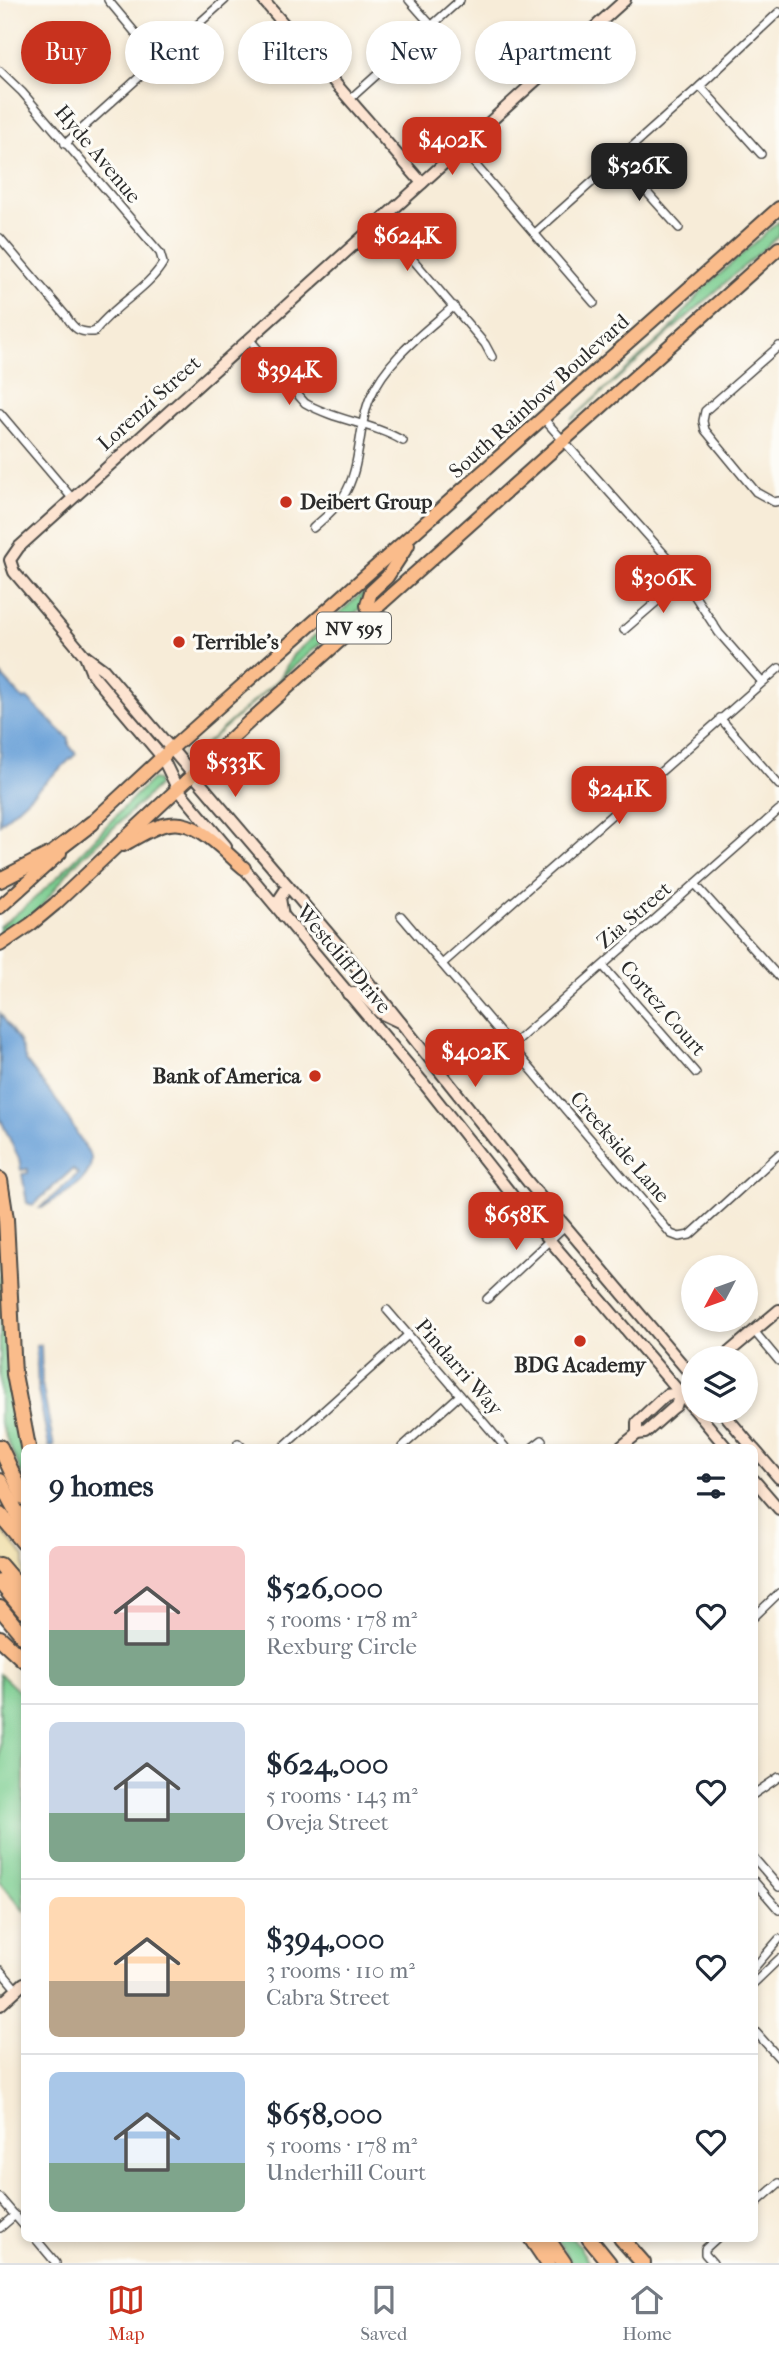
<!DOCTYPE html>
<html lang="en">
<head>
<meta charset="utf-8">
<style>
	body { margin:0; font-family:"IM FELL French Canon",serif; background:#f2f2f3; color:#1f2937; height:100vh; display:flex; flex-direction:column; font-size:26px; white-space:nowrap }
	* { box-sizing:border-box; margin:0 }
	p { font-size:23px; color:#747a83 }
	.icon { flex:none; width:38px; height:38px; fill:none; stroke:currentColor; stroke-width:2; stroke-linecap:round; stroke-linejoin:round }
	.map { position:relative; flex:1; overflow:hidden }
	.side { position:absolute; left:21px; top:1444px; width:737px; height:798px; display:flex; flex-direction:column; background:#fff; border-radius:10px; box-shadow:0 4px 10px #0003 }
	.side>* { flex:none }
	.top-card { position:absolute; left:21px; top:21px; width:738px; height:63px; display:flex; gap:14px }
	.needle { width:46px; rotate:229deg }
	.fabs { position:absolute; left:681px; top:1255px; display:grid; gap:14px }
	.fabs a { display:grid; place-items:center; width:77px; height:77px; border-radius:50%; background:#fff; box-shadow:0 4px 10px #0003; font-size:35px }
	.price { position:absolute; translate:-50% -60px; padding:0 16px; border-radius:14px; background:#c8321e; color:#fff; font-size:23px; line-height:46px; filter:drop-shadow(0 2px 4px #0008) }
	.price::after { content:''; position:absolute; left:50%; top:42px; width:21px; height:16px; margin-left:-10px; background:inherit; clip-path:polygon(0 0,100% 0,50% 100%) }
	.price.on { background:#222; color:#fff }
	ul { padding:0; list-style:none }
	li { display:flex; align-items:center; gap:21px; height:175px; padding:0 28px }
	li+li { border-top:2px solid #e0e1e3 }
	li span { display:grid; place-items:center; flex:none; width:196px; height:140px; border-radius:10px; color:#555 }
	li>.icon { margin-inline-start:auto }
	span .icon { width:84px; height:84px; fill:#fffc; stroke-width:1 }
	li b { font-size:30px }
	h2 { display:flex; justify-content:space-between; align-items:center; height:84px; padding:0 28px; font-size:30px }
	.pill { padding:0 24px; border-radius:32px; background:#fff; box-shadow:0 4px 10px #0003; font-size:24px; line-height:63px }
	.pill.on { background:#c8321e; color:#fff }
	.menu { display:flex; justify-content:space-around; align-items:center; height:98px; border-top:2px solid #e0e1e3; background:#fff; font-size:19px; color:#747a83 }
	.menu a { display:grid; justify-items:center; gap:4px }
	.menu .on { color:#c8321e }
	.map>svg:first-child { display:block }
</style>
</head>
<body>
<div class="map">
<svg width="779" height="2263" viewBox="0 0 779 2263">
	<rect width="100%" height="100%" fill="#fdfcf7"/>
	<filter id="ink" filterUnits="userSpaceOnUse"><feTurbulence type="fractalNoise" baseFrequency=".0143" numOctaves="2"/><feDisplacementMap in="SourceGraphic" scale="14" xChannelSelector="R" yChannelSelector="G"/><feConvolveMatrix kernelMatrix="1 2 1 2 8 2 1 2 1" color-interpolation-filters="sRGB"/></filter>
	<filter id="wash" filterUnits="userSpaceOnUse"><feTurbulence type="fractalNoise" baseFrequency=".00686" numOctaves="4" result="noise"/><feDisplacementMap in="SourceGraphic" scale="28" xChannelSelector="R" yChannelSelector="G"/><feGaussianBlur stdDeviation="1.57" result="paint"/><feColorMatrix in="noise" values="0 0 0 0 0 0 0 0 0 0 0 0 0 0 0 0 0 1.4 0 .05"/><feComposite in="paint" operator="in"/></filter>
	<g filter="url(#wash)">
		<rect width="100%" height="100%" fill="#f7ecd8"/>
		<g fill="#7bcd90" stroke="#537c5e" stroke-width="2">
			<polygon points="779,221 779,235 571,420 669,331 703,289"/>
			<polygon points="384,573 363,596 362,607 200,749 280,678 293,655"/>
			<path d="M152,779L158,780V786L74,865L39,909L0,937V926C58,885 101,828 152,779Z"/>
			<polygon points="0,1219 8,1376 24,1456 24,1479 0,1423"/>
			<polygon points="0,1674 24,1696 24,1911 0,1882"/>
			<polygon points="556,2238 573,2238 590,2263 572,2263"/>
		</g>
		<polygon fill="#eeda9e" stroke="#8c8264" stroke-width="2" points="0,1528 24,1557 24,1583 0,1555"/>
		<g fill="#6ba1d8" stroke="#4b6682" stroke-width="2">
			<polygon points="1,675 24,700 27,698 69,739 69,745 76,754 0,824"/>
			<path d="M0,1013L19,1041L26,1061L62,1108L91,1157C94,1182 59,1195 42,1208H40L78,1174L73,1169L33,1205L27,1203L22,1174L28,1173V1169L21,1170L19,1159L0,1118Z"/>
			<polygon points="36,1345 41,1345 42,1384 54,1447 49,1447 38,1391"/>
		</g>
	</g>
	<g filter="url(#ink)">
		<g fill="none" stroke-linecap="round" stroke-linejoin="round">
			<g stroke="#4a4845" stroke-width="10">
				<g id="street">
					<polyline points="108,0 158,60"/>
					<polyline points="409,0 432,26"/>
					<path d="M0,71L22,92L160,253L163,263C148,289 113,306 94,332C79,333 74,329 66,316L0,238"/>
					<polyline points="700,86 761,154"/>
					<polyline points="350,99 460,0"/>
					<polyline points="65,144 225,0"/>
					<polyline points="461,148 594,303"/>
					<polyline points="618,160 679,228"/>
					<polyline points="380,221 485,344 492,357"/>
					<polyline points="535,233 700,86 779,12"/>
					<path d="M250,340L305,403C336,421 373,423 403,441"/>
					<polyline points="779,346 705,411 703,421 705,430 756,492 774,502 779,501"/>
					<polyline points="0,413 72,498"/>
					<polyline points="543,418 675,566 719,633 762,682"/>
					<path d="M313,528C324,518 336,509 343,497C362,468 357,429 370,398C387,359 423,333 454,306"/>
					<polyline points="624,630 684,578"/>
					<polyline points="720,718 779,785"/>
					<polyline points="695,884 779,977"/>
					<polyline points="401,916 671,1234 679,1237 690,1235 779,1154"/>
					<polyline points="442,964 779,668"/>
					<polyline points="603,966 696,1073"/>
					<polyline points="511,1046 779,810"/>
					<polyline points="487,1299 565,1226"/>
					<polyline points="387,1310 505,1447"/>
					<polyline points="754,1331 779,1361"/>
					<polyline points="238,1443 242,1447"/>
					<polyline points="283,1447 408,1335"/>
					<polyline points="402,1447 460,1395"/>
					<polyline points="533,1447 542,1440"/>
					<polyline points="754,1617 779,1593"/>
					<polyline points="754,1794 779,1777"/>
					<polyline points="754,1858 779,1887"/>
					<polyline points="754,1881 779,1910"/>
					<polyline points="754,1968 779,1939"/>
					<polyline points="0,1970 17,1990"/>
					<polyline points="754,1983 779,1959"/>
					<polyline points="754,2030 779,2058"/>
					<polyline points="0,2198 24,2226"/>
					<polyline points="754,2205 779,2183"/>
					<polyline points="0,2228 15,2215"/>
					<polyline points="35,2238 56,2263"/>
					<polyline points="713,2263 705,2254 705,2249 717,2238"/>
				</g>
			</g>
			<g stroke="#4a4845" stroke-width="14">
				<g id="secondary">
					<polyline points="263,0 422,183"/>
					<polyline points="625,0 19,547 10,560 14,572 85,656 104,670 346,954 528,1182 693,1377"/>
					<polyline points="85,656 92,674 162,757 177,788 226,846"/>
					<polyline points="238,861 425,1085 523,1209 693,1408"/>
					<polyline points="283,916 280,898 288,886"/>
					<polyline points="348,994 359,992 380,1013 401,1023"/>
					<polyline points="722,1358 779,1310"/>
					<polyline points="695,1410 726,1447"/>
					<polyline points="721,1410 752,1447"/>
					<polyline points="637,1434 637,1422 666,1395 680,1393"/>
					<polyline points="621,1447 637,1434 645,1433 672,1409 676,1406 680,1393 693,1382"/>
					<polyline points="754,1449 779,1478"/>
					<polyline points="754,1480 779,1509"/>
					<polyline points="0,2005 24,1983"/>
				</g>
			</g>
			<g stroke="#4a4845" stroke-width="16">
				<g id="primary">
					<polyline points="369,614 367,605 371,592 387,577 408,545"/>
					<polyline points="86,828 171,749 779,208"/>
					<path d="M123,845C137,838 153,826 169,824C198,819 223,851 244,868"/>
					<polyline points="0,907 60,853"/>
					<polyline points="0,945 31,924 55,904 250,721 779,248"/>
				</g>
			</g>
			<g stroke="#4a4845" stroke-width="18">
				<g id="highway">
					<polyline points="0,880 53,853 92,823"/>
					<polyline points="0,1180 6,1219 14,1374 28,1447"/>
					<polyline points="0,1447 24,1498"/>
					<polyline points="0,1481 24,1526"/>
					<polyline points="0,1514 24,1543"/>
					<polyline points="0,1565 24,1593"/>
					<polyline points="0,1582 24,1611"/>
					<polyline points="0,1608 24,1637"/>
					<polyline points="0,1638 24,1660"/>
					<polyline points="531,2238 548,2263"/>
					<polyline points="547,2238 564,2263"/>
					<polyline points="589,2238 609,2263"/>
					<polyline points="621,2238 643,2263"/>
				</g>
			</g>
			<use href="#street" stroke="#fff" stroke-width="7"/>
			<use href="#secondary" stroke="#fde4d1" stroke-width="10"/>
			<use href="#primary" stroke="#fabc8b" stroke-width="12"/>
			<use href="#highway" stroke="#fabc8b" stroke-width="14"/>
		</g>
	</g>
	<g fill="#c8321e" stroke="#fdfcf7" stroke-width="2.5">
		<circle cx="286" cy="502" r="7"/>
		<circle cx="179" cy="642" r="7"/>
		<circle cx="315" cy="1076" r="7"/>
		<circle cx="580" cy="1341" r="7"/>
	</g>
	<g text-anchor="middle" stroke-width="6" stroke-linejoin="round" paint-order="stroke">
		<rect fill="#fdfcf7" stroke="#6a6a68" stroke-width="2" x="317" y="612.5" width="74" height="31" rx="5"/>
		<g font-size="19" font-weight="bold" fill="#2b2b2b">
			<text x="354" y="635">NV 595</text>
		</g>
		<g font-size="21" fill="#2b2b2b" stroke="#fdfcf7">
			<text transform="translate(98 154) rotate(50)" y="7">Hyde Avenue</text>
			<text transform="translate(539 396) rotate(-42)" y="7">South Rainbow Boulevard</text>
			<text transform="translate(149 403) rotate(-42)" y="7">Lorenzi Street</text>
			<text transform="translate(634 915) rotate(-41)" y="7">Zia Street</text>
			<text transform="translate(344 959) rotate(50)" y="7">Westcliff Drive</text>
			<text transform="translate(663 1008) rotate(49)" y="7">Cortez Court</text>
			<text transform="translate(620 1147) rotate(49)" y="7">Creekside Lane</text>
			<text transform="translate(459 1367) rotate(49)" y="7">Pindarri Way</text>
		</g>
		<g font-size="21" font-weight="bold" fill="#2b2b2b" stroke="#fdfcf7" text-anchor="start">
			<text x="300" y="509">Deibert Group</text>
			<text x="193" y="649">Terrible's</text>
			<text x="301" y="1083" text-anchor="end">Bank of America</text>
			<text x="580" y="1372" text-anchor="middle">BDG Academy</text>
		</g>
	</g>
</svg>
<div class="fabs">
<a><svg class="needle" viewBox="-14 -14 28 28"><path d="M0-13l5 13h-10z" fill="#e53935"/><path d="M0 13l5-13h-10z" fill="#747a83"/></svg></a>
<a><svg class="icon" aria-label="layers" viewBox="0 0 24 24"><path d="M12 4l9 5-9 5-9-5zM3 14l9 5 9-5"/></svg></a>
</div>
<b class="price" style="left:452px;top:177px">$402K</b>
<b class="price on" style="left:639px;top:203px">$526K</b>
<b class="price" style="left:407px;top:273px">$624K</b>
<b class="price" style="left:289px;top:407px">$394K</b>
<b class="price" style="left:663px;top:615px">$306K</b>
<b class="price" style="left:235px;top:799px">$533K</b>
<b class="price" style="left:619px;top:826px">$241K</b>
<b class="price" style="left:475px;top:1089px">$402K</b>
<b class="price" style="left:516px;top:1252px">$658K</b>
<div class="top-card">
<a class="pill on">Buy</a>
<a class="pill">Rent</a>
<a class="pill">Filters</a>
<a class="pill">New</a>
<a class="pill">Apartment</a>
</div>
<section class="side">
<h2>9 homes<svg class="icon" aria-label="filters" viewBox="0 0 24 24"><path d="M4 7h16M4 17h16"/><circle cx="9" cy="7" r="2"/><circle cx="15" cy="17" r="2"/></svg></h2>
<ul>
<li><span style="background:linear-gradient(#f6c9c9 60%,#7fa58c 0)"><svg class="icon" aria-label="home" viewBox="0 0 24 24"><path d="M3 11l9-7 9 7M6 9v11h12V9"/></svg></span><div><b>$526,000</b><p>5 rooms · 178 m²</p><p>Rexburg Circle</p></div><svg class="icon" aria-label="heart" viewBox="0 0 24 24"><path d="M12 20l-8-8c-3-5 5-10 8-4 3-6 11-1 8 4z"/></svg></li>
<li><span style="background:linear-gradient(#c9d6e8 65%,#7fa58c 0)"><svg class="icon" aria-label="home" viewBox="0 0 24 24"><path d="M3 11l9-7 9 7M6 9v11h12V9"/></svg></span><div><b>$624,000</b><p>5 rooms · 143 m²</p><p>Oveja Street</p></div><svg class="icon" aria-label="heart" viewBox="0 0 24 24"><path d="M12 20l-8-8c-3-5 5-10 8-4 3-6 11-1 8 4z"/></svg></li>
<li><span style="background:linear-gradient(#ffd9b3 60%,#b9a48a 0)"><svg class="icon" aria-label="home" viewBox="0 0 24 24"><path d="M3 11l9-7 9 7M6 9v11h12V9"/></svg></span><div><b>$394,000</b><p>3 rooms · 110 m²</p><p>Cabra Street</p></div><svg class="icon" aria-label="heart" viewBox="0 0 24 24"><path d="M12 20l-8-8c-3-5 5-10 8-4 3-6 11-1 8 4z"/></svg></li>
<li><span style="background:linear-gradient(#a9c7e8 65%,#7fa58c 0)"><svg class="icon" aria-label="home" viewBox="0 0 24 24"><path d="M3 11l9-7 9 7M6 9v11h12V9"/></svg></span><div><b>$658,000</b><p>5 rooms · 178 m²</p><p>Underhill Court</p></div><svg class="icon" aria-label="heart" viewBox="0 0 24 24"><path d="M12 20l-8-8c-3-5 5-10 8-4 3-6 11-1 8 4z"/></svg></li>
</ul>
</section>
</div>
<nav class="menu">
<a class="on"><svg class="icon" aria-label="map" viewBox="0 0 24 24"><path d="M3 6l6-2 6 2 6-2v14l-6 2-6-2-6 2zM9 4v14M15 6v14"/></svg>Map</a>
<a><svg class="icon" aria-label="saved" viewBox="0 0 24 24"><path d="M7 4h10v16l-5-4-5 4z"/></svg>Saved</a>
<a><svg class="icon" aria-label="home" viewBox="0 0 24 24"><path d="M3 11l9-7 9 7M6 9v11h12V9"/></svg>Home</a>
</nav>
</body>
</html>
